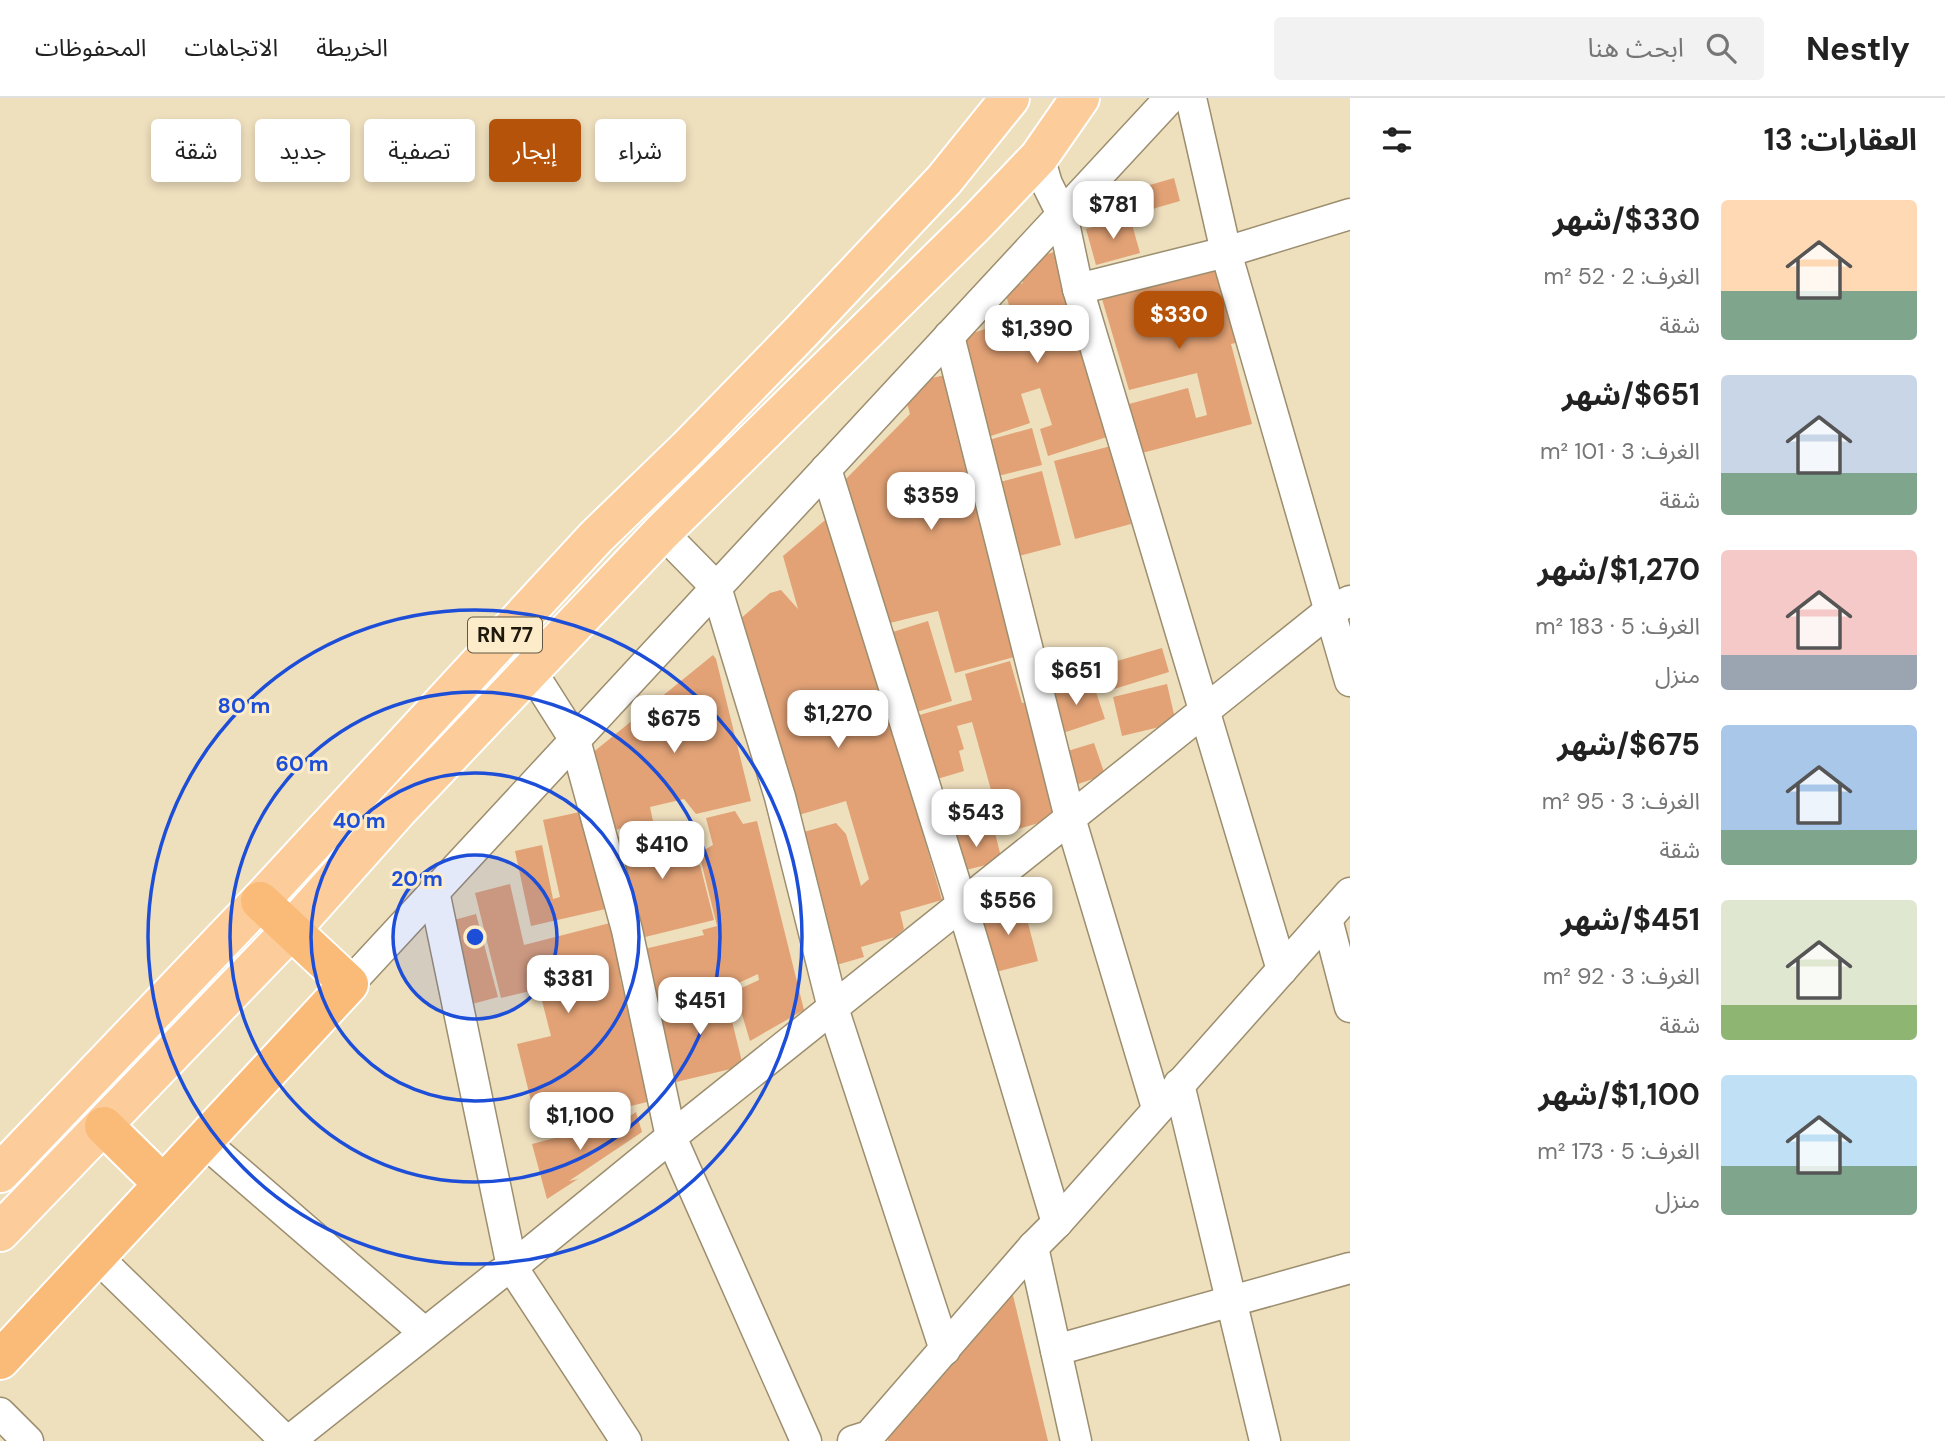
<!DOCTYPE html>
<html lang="ar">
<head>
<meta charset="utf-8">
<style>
	body { margin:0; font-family:"DM Sans","Noto Sans Arabic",sans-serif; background:#f2f2f2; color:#222; direction:rtl; height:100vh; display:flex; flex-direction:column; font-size:26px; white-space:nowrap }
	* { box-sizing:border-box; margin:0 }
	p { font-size:23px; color:#767676 }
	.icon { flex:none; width:38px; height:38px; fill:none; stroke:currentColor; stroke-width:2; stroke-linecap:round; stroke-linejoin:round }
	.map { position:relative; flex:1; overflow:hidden; direction:ltr }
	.drawer { display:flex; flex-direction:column; background:#fff; width:595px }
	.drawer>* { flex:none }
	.hud { position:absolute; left:21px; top:21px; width:665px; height:63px; direction:rtl; display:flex; gap:14px }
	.price { position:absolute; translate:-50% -60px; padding:0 16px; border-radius:14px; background:#fff; color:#222; font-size:23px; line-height:46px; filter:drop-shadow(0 2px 4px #0008) }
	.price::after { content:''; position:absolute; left:50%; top:42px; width:21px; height:16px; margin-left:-10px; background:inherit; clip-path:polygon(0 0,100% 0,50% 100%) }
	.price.active { background:#b45309; color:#fff }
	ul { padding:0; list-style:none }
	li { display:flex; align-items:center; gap:21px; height:175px; padding:0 28px }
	li span { display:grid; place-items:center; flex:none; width:196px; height:140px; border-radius:7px; color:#555 }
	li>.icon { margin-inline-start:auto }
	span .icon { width:84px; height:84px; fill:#fffc; stroke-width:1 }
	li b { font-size:30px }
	h2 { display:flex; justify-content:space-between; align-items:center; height:84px; padding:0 28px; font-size:30px }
	.chip { padding:0 24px; border-radius:7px; background:#fff; box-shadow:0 4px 10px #0003; font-size:24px; line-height:63px }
	.chip.active { background:#b45309; color:#fff }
	header { display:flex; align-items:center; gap:42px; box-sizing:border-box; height:98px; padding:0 35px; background:#fff; border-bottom:2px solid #e0e0e0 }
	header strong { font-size:33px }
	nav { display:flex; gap:38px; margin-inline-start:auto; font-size:24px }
	.search { width:490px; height:63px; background:#f2f2f2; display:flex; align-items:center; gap:18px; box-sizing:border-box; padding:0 24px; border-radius:7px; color:#767676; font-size:26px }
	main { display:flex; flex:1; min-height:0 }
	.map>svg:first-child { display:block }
</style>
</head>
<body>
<header>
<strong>Nestly</strong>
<div class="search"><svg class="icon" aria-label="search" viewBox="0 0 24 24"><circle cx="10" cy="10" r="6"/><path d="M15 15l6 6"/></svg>ابحث هنا</div>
<nav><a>الخريطة</a><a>الاتجاهات</a><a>المحفوظات</a></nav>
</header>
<main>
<section class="drawer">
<h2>العقارات: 13<svg class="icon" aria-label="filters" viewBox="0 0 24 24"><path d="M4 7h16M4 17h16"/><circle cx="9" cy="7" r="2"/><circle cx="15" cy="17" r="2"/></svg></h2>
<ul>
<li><span style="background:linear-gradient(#ffd9b3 65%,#7fa58c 0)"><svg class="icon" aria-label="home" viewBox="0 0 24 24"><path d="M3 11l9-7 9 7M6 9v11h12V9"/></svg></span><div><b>$330/شهر</b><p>الغرف: 2 · 52 m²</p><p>شقة</p></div></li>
<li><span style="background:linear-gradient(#c9d6e8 70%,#7fa58c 0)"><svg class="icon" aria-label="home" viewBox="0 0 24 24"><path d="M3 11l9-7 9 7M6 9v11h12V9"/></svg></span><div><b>$651/شهر</b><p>الغرف: 3 · 101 m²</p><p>شقة</p></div></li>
<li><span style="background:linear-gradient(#f6c9c9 75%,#9aa5b1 0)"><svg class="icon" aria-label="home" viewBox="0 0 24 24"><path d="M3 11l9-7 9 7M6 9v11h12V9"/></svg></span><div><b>$1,270/شهر</b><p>الغرف: 5 · 183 m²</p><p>منزل</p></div></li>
<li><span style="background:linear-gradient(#a9c7e8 75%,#7fa58c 0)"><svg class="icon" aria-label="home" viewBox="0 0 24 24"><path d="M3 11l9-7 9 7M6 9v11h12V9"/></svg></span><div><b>$675/شهر</b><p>الغرف: 3 · 95 m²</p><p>شقة</p></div></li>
<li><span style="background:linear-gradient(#dfe7d0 75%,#8fb573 0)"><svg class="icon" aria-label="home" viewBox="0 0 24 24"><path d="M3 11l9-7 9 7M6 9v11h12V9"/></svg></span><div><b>$451/شهر</b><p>الغرف: 3 · 92 m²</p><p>شقة</p></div></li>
<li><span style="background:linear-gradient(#bfe0f5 65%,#7fa58c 0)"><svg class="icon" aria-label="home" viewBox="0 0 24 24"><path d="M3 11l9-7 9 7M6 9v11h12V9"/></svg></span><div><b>$1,100/شهر</b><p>الغرف: 5 · 173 m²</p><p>منزل</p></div></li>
</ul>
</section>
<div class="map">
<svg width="1350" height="1343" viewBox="0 0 1350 1343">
	<rect width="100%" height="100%" fill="#eedfbd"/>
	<g fill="#e2a276">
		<polygon points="1174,80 1180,103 1142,114 1136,91"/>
		<polygon points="1130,119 1140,155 1096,167 1086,131"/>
		<polygon points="1054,154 1113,337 1048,358 1040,331 1052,327 1040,290 1021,296 1030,325 982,341 961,239 997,227 1004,252 1021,246 1004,191 1023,185 1017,166"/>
		<polygon points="1221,159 1243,243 1231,246 1252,326 1142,355 1129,306 1188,290 1196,320 1207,317 1197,275 1129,292 1099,191"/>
		<polygon points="945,277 1018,558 955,575 938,513 882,527 844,383 910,316 905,298 919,283"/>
		<polygon points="1032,330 1042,367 994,379 985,343"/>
		<polygon points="1111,348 1131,426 1075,441 1054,363"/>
		<polygon points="1042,373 1061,447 1019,458 1000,384"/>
		<polygon points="831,417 942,802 900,814 904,831 895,839 861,849 864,859 833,868 793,737 836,725 846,736 861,788 869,781 846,703 792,719 739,522 770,495 781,492 798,511 783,458"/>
		<polygon points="928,523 952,603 907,617 883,537"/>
		<polygon points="1162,550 1169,574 1111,592 1103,567"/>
		<polygon points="713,557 716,561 751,703 696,716 684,701 650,709 653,723 610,733 591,656"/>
		<polygon points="1010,563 1022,605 1031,603 1064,718 1003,735 972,624 957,628 964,651 959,653 964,673 927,684 909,620 972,602 965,576"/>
		<polygon points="1092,582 1105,621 1060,636 1047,596"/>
		<polygon points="1167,586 1176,625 1122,638 1113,599"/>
		<polygon points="1094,645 1105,677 1072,688 1061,655"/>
		<polygon points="589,712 610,810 531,828 515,753 542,747 553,801 560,799 543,722"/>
		<polygon points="735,713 743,726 757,723 804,912 750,943 735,893 759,882 758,876 732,888 732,885 653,904 640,852 704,837 702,832 717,828 699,755 713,747 706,720"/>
		<polygon points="681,723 693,768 700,767 714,822 637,841 612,740"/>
		<polygon points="993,727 1002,763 958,774 950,738"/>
		<polygon points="510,786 524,847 610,825 624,879 620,880 651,1003 538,1031 517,946 551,938 539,891 501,900 475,795"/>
		<polygon points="1020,795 1038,863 992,875 978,822 1005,814 1001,800"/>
		<polygon points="476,816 498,899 465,908 443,825"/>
		<polygon points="732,894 738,917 731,919 743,968 672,985 654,913"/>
		<polygon points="636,1014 642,1034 569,1083 578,1081 547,1101 532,1046 624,1022"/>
		<polygon points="1010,1185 1048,1343 888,1343 885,1330"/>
	</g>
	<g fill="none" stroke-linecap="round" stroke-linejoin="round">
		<g stroke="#9c8e6e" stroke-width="33">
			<g id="minor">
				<polyline points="1191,0 1226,154 1350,583"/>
				<polyline points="1039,59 1047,86 1062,116 1078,191 1282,872"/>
				<polyline points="1078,191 1226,154 1350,116"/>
				<polyline points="949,238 1070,720 1157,1010"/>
				<polyline points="826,371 962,807 1057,1125"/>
				<polyline points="662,434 716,489 780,699 833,910 945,1252"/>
				<polyline points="507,535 575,642 627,832 671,1039 806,1343"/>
				<polyline points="434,793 512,1169 626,1343"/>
				<polyline points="1327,821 1350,909"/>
				<polyline points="349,886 1170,0"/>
				<polyline points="1179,986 1265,1343"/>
				<polyline points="203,1043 425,1235"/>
				<polyline points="1033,1149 1076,1343"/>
				<polyline points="96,1158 286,1343"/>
				<polyline points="1056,1252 1350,1170"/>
				<polyline points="0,1315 28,1343"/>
				<polyline points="289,1343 497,1178 512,1169 671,1039 1328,514 1350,503"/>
				<polyline points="853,1343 869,1338 1033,1149 1057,1125 1350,795"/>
			</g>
		</g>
		<g stroke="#fff" stroke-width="42">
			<g id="primary">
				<polyline points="0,1075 260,803 596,439 688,350 801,234 944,82 1010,0"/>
				<polyline points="0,1134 291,832 397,713 662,434 976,125 1039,59 1080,0"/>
			</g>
		</g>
		<g stroke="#fff" stroke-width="42">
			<g id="trunk">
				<polyline points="104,1028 163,1086"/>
				<polyline points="0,1262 349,886 260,803"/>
			</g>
		</g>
		<use href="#minor" stroke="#fff" stroke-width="30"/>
		<use href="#primary" stroke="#fccc9a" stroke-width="38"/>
		<use href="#trunk" stroke="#fbbb78" stroke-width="38"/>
	</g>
	<circle cx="475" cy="839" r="82" fill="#1d4ed8" fill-opacity=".12"/>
	<g fill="none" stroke="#1d4ed8" stroke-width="3.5">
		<circle cx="475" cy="839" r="82"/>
		<circle cx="475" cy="839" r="164"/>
		<circle cx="475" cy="839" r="245"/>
		<circle cx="475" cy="839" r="327"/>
	</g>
	<g text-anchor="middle" stroke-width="6" stroke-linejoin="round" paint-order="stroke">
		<rect fill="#fcecc9" stroke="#615845" stroke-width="2" x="468" y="519.5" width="74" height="35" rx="5"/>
		<g font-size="21" font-weight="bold" fill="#1e190c">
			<text x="505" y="544">RN 77</text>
		</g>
	</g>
	<circle cx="475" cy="839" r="10" fill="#1d4ed8" stroke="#fcecc9" stroke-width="3.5"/>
	<g font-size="21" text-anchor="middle" font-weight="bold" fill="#1d4ed8" stroke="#fcecc9" stroke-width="6" stroke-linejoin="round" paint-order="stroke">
		<text x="244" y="615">80 m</text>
		<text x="302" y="673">60 m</text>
		<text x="359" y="730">40 m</text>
		<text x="417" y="788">20 m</text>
	</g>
</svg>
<b class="price" style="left:1113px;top:143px">$781</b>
<b class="price active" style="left:1179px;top:253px">$330</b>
<b class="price" style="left:1037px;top:267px">$1,390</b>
<b class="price" style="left:931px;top:434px">$359</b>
<b class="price" style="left:1076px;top:609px">$651</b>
<b class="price" style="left:838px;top:652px">$1,270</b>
<b class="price" style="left:674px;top:657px">$675</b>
<b class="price" style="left:976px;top:751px">$543</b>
<b class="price" style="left:662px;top:783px">$410</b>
<b class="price" style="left:1008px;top:839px">$556</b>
<b class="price" style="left:568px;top:917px">$381</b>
<b class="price" style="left:700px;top:939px">$451</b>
<b class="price" style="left:580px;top:1054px">$1,100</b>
<div class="hud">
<a class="chip">شراء</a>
<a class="chip active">إيجار</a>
<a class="chip">تصفية</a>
<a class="chip">جديد</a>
<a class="chip">شقة</a>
</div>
</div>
</main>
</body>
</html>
